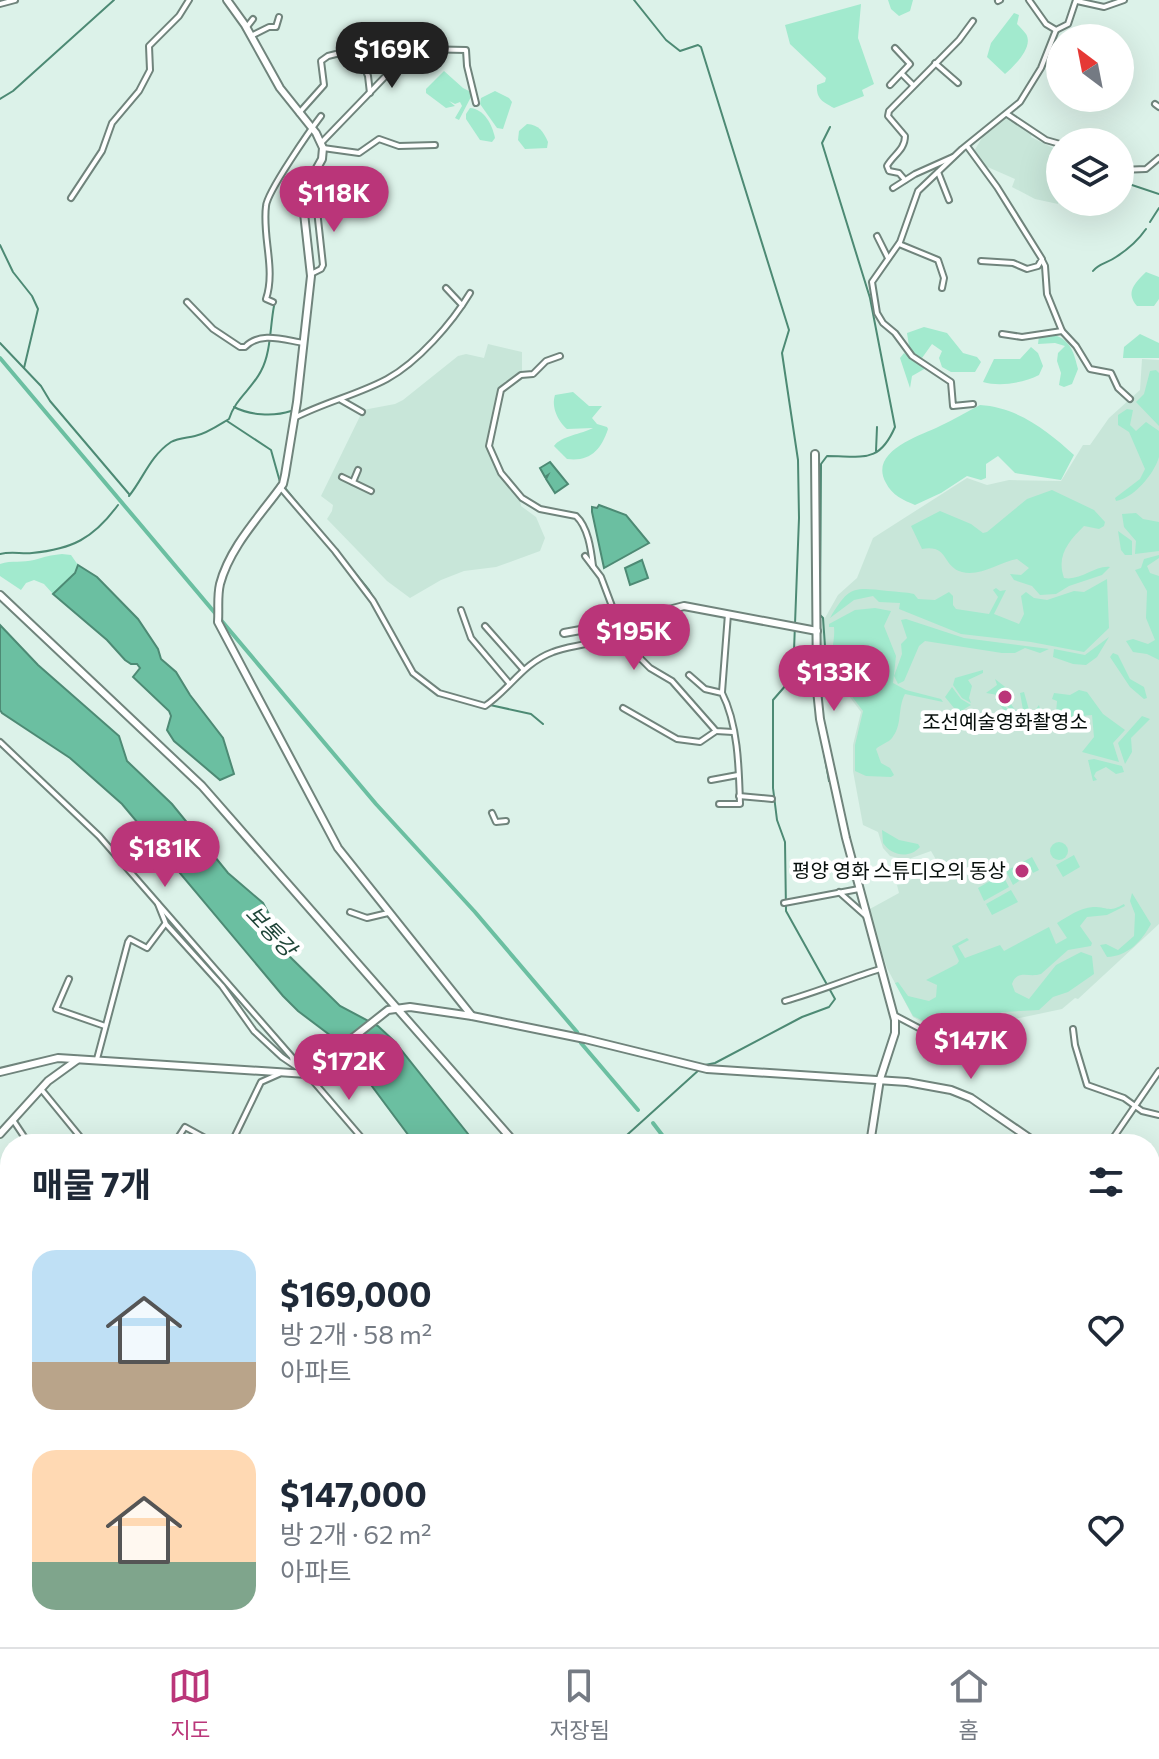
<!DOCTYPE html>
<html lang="ko">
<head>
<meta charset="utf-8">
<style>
	body { margin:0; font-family:Commissioner,"Noto Sans KR",sans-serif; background:#f2f2f3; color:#1f2937; height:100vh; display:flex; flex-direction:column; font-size:30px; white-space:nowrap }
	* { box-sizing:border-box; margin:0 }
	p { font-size:26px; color:#747a83 }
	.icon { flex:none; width:44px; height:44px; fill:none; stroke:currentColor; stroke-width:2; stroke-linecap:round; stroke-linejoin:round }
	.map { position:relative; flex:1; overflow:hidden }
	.details { position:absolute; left:0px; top:1134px; width:1160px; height:514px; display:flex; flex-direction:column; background:#fff; border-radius:32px 32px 0 0; box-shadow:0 8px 32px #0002 }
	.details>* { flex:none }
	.needle { width:52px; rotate:328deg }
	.controls { position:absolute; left:1046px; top:24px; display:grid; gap:16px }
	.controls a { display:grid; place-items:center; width:88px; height:88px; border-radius:50%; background:#fff; box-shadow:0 8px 32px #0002; font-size:40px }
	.price { position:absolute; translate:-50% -68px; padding:0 18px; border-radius:28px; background:#ba3579; color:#fff; font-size:26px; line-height:52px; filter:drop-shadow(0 2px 4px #0008) }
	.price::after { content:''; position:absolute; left:50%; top:48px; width:24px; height:18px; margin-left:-12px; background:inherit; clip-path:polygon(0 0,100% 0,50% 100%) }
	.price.current { background:#222; color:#fff }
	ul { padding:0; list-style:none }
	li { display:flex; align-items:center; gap:24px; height:200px; padding:0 32px }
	li span { display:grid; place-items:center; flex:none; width:224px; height:160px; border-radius:24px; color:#555 }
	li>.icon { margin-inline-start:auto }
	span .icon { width:96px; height:96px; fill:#fffc; stroke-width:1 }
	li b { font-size:34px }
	h2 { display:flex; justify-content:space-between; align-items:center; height:96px; padding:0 32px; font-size:34px }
	.tabs { display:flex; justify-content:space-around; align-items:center; height:112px; border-top:2px solid #e0e1e3; background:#fff; font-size:22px; color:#747a83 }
	.tabs a { display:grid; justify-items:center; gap:4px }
	.tabs .current { color:#ba3579 }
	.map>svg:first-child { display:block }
</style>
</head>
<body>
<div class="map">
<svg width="1159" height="1647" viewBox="0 0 1159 1647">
	<rect width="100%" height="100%" fill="#dcf2e9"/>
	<g fill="#c8e6d9">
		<polygon points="1008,117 1032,134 1031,137 1057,150 1060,146 1058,204 1035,199 1012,187 1015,179 983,165 973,153 983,136"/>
		<polygon points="488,344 522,352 522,371 510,381 505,381 499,392 487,449 498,472 520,500 521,506 536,517 545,538 540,551 496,567 464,571 441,580 410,598 387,581 327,519 332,511 333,505 321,496 363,410 395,404 403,400 458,356 466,354 484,358"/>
		<polygon points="1142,359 1159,360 1159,924 1078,999 1075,998 1062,1009 944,1034 913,1017 887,968 868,910 899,893 897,885 904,884 938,863 931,851 906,860 890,856 883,848 878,832 863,825 853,771 853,745 861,712 843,688 821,691 818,613 825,618 838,595 857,578 873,538 967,478 987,485 1009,480 1061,481 1083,445 1090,445 1109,418 1140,390"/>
	</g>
	<g fill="#a2eace">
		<polygon points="888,0 913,0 910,11 899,16 891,9"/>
		<path d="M861,4L858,38L874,84L862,90L864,96L834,108C823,102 816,99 817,85L825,82L826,78L790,44L785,25Z"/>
		<path d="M1014,13L1019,15L1017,24C1020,27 1023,30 1026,34C1034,47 1014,66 1005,74L987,57L991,43Z"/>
		<polygon points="444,71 463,88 473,93 459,120 455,118 462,106 460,102 455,104 449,101 455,106 446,108 426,93 426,89"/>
		<polygon points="495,91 509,98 512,102 503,129 497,128 480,104 481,98"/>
		<path d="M470,108C484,109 492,124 495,138L492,142L480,140L466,119V114Z"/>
		<path d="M527,124C539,125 543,131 548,142L547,148L525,149L518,140L519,131Z"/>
		<path d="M1146,272L1159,277V299L1154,306H1137C1125,292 1135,283 1146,272Z"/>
		<polygon points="924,327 947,333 963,353 977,357 981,362 975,372 951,372 942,367 939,358 942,351 932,344 922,358 910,353 907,333"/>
		<polygon points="1140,334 1159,343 1159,358 1123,358 1124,347"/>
		<path d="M1054,335C1071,340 1074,353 1078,369L1072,384L1064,387L1059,385L1061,373L1057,361L1058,353L1065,346L1055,343L1038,344L1039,336Z"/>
		<path d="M1031,347L1038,353L1043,366L1039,375C1023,383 1000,387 983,382L994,359H1020Z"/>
		<polygon points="904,353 926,368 912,376 910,388 900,358"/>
		<polygon points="1156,370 1159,373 1159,426 1136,402 1144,394 1150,371"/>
		<path d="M573,392L589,406H602L592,418L597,424L607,427L608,429C601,450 590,462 567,459L554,446C561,436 582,434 593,428L567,429C558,421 551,407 555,395Z"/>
		<path d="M980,405C1017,407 1048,431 1074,455L1061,480L1015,473L998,456L986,464V478L981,480L967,476L941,493L915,505C903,500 892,495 886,483C868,451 920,436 940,426C953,420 966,412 980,405Z"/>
		<path d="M1127,409L1133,410L1130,425L1136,431L1146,422L1159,431C1159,438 1159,450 1159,457C1154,474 1134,498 1116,501L1115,498L1140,479L1145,469L1129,432L1118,425V415Z"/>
		<path d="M1052,490L1094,510L1105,522L1104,526L1099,529L1084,526C1069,541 1056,555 1064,578C1081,581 1095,565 1110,567L1102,575L1069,586L1056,594L1040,595L1032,586L1014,580L1010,574L1021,575L1029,568L1017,559C1000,562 980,577 962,572C942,567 949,544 922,549L911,526L940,511L971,524L983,533L987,532L1027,499Z"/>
		<polygon points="1136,513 1143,519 1159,522 1159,551 1135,554 1136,541 1124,527 1122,514"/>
		<polygon points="1118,531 1132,541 1132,555 1125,555 1121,550"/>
		<path d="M62,554L71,555L78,565L75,572L53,594L44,584L34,580L26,583L21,590L0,576V564C12,560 23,563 34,560C44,557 51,555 62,554Z"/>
		<polygon points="1159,555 1159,558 1147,566 1150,573 1159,576 1159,660 1147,654 1133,652 1126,641 1133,639 1148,644 1155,640 1146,618 1147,591 1135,570 1141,568 1144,559"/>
		<path d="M1107,579L1109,628L1084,652L1031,642L961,634L899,609L900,603L879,602L873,596L854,600L830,618C849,586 853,587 888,591C897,592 906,592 914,594L918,599L935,600L949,592L953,596V605L956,609L989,614L998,597L993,590L996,588L1000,591L1006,590L994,614L1019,624L1024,614L1021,596L1026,592L1034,598L1047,600L1074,591L1084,592Z"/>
		<path d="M875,608L891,611L884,626L896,656L893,683L906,690L941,699L943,702L905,694C897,709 903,724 892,738C888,743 881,744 876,749L881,763L890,768L894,775L891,777L866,776L855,771V745L863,711L844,686H835C824,668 836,646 834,627H829V624L855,610Z"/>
		<polygon points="906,619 964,638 1049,649 1040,653 1025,648 1015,653 1002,653 925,641 919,646 904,681 898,684 894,676 902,654 901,644 907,638 901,620"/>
		<polygon points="1109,637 1097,657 1086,665 1073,664 1053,657 1054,649 1085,655"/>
		<polygon points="1113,653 1118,655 1130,679 1144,687 1147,698 1144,699 1130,687 1110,657"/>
		<polygon points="983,670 983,673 968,680 972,686 969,698 971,703 962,698 953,685 955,678"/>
		<polygon points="995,679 1009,690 1011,704 1015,710 1023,710 1020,693 1024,692 1029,710 1026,716 1013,713 998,695 986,693 997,685"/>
		<polygon points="952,687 961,699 971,705 961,711 954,708 945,697"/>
		<polygon points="1079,690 1087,692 1103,714 1125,730 1113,743 1119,762 1082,752 1094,737 1092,715 1071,717 1056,713 1057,701 1052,699 1054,693 1070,695"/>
		<path d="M995,699H1000C1009,711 1013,721 1029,718L1039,705L1042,717L1046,718V729L1042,731L1019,725V723L1010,718Z"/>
		<path d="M993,715H999V723C989,731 975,736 964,726L972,722L986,726Z"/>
		<polygon points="1142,716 1150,719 1131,738 1132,752 1125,764 1118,743"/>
		<polygon points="1094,759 1122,766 1124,772 1116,774 1106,767 1096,772 1094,776 1097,780 1093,781 1088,760"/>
		<path d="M882,830L899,840L918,844L920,847C909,859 892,856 883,843Z"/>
		<circle cx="1059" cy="851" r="9"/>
		<polygon points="1074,855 1080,867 1063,877 1056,865"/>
		<polygon points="1032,857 1039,870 1033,873 1028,863 1014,871 1019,881 1013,885 1006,871"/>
		<polygon points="1002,874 1009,887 984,901 978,888"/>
		<polygon points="1011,890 1018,902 992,915 986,904"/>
		<path d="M1132,893L1151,924C1141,942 1128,956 1107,957L1100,945L1106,944L1118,950L1134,936L1135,914L1130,901Z"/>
		<path d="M1124,904L1125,906L1107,915L1087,917L1080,926L1092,943L1091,946L1068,950L1041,974C1029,978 1017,969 1012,984L1015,992L1029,999L1056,965L1081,952L1092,956L1094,974L1068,992L1053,997L1039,1010L1002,1012L986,1020L944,1031L913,1016L895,983L898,982L908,996L929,1001L936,997L937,985L926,980L957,964L959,961L952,946L967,938L969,940L958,946L965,958L1000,945L1004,951L1049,927L1056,944L1067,938L1057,923C1069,916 1079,908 1093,907C1109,907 1108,913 1124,904Z"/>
	</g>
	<g fill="#6bbfa1" stroke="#4d8a74" stroke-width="2">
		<polygon points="550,462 568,484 555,493 546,479 548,475 545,477 540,468"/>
		<polygon points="599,505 626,515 649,543 604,568 592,512 592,507 597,508"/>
		<polygon points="642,560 648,578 630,585 625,568"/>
		<polygon points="78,565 97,577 138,619 158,649 161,659 176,672 190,695 223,738 234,774 220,780 174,741 167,730 171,716 169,711 133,677 140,668 137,664 131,664 125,660 107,640 53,594 75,573"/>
		<polygon points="0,625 38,665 119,736 127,761 172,804 228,873 263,903 280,935 279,946 340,1006 378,1026 394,1041 476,1144 415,1144 339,1042 298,1011 283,996 122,804 70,758 2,713 0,710"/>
		<polygon points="799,1638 841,1638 847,1647 802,1647"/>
		<polygon points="982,1638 1035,1638 1047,1647 995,1647"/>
	</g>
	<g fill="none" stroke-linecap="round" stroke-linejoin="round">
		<g stroke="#4d8a74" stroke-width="2">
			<polyline points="634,0 666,40 680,51 698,45 701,47 789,330 782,353 798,460 799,518 793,677 773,700 773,788 777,820 785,842 786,911 835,999 829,1007 802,1017 715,1063 705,1065"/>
			<polyline points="0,99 13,91 114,0"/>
			<polyline points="1120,181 1159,194"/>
			<polyline points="1150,222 1159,208"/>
			<polyline points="0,245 13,272 32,296 38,309 24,368"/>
			<path d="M1093,271C1099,263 1108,263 1116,257C1127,250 1139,239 1146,229"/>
			<polyline points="0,343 41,386 50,401 129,494"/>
			<path d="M234,407C249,415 273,417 291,411"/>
			<polyline points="227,421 271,450 280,482 369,590 397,641"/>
			<polyline points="876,451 877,427"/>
			<path d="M129,496C143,479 150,456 171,442C178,438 186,438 195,436C206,434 219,425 229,419C235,399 252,389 261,371C271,353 270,326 274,306"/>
			<path d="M0,554C11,551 21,554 32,553C72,549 93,539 118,505"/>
			<path d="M820,660L825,646L823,618L820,615L821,464L827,456C863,456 879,464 895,427L870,298L822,143L830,127"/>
			<polyline points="817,691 813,691 829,781"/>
			<polyline points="490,705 531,714 543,724"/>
			<polyline points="617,1144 700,1069"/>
			<polyline points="689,1638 693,1647"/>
			<polyline points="574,1644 593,1638"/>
			<polyline points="476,1646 570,1644"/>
			<polyline points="370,1647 386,1638"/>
		</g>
		<g stroke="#6bbfa1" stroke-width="4">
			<polyline points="0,358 376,804 475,912 577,1032 581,1043 638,1110"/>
			<polyline points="653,1123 669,1144"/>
		</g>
		<g stroke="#70847c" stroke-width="8">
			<g id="street">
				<polyline points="1029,0 1046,24 1056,30 1068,24 1076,0"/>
				<polyline points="998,1 1000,0"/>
				<polyline points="1077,1 1104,7 1124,0"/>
				<polyline points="0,4 15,0"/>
				<polyline points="246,28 253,19"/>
				<polyline points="251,36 269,27 276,27 279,17"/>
				<polyline points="356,46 368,76 370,93"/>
				<polyline points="935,63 958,83"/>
				<polyline points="902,74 913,85"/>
				<polyline points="890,85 910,64 895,48"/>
				<polyline points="1155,104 1159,107"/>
				<polyline points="299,113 324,85 321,61 328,56 356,49"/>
				<polyline points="1007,114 1046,140 1060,144"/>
				<polyline points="322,142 405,56 418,49 466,50 467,66 476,103"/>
				<polyline points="967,146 997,187 1042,259 1038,266 1027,269 1013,263 981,261"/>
				<polyline points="323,148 359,153 379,139 399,146 435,145"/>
				<polyline points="1120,170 1146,169 1159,158"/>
				<polyline points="938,172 949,200"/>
				<path d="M905,180L899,173L889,171L887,166C893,155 905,150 905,136L888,116L889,111L959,40L973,21"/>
				<polyline points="893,188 915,174 953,157"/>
				<polyline points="306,193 316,201 323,265 321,269 311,274"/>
				<polyline points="71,198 102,151 112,123 139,91 150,70 149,46 179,16 189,0"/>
				<polyline points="877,236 888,258"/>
				<polyline points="899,244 938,260 944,278 942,288"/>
				<polyline points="1042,260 1045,266 1047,294 1062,331 1076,346 1090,369 1111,373 1118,388 1130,399"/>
				<polyline points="446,288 462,305"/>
				<path d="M187,302L213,329L240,347H245C260,331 284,340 304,343"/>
				<path d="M273,302L266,299C276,269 262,237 266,206C267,192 311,129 321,116"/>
				<polyline points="1002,334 1022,337 1062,331"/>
				<path d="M560,356L546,361L533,374L521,375L501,390L489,446L501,473L522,498L540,509L576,516C588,527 591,549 593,566"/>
				<polyline points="341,400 362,412"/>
				<polyline points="973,404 953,406 951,382 912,356 895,333 883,323 877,313 872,282 900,242 918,191 962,149 1020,102 1041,68 1056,30"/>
				<path d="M294,418C325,402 357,395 387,379C418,362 452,323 470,293"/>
				<polyline points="342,477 371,491"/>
				<polyline points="353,482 358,470"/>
				<path d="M280,487L335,551L373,601L413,673L439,693L485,706C510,689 523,663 553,652C574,643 607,647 619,623"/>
				<polyline points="585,556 601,577 621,630 641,659 650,668 672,681 716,731 733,732"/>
				<polyline points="461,610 471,638 509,683"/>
				<polyline points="485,626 523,669"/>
				<path d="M689,675L705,689L722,693C738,724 739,768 740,804H719"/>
				<polyline points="722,692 728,614"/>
				<polyline points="623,708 677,739 700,742 716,731"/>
				<polyline points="0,742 99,836 292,1057 293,1062"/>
				<polyline points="711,780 738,775"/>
				<polyline points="739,796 772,799"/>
				<polyline points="492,813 496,822 506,821"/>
				<polyline points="839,892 866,916"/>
				<polyline points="784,903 859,889"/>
				<polyline points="158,904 166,924 222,986 254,1031 282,1057 307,1074 367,1144"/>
				<polyline points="350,912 367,918 388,913"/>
				<polyline points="69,979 56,1009 105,1026"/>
				<path d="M785,1001C817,992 848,979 880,969"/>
				<polyline points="896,1016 934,1036 970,1032"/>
				<polyline points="1073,1029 1075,1045 1087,1085 1124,1098 1142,1111 1159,1115"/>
				<polyline points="97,1059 128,942 130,939 147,948 165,924"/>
				<polyline points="41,1089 86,1144"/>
				<polyline points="13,1120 29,1144"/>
				<polyline points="174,1144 185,1127 216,1144"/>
				<polyline points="231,1144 261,1082 279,1074"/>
				<polyline points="1109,1144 1159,1071"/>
				<polyline points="0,1320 10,1324"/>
				<polyline points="0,1539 10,1538"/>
				<polyline points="154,1638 158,1647"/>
				<polyline points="570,1638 572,1647"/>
				<polyline points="53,1647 63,1638"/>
				<polyline points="126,1647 142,1638"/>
				<polyline points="213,1647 252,1638 282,1647"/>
			</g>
		</g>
		<g stroke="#70847c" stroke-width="10">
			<g id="secondary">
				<path d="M227,0L245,25L280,88L316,133L323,148L322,159L307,186L303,204L311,276L297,402L285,475L283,484C261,515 230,546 220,584C217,597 219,609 218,622L338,848L472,1016"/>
				<polyline points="815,454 817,690 820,719 846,838 895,1020 895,1033 880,1079 870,1144"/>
				<polyline points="0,595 202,786 516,1144"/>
				<polyline points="564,633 619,623 684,606 817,631"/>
				<polyline points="0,1072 58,1058 307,1074 388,1010 410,1007 472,1016 585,1039 707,1069 907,1082 951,1090 971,1098 1038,1144"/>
				<polyline points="0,1134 48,1081 77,1060"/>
				<polyline points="1150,1224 1159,1232"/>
				<polyline points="881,1638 893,1647"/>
				<polyline points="1095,1638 1112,1647"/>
				<polyline points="387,1647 404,1638"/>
			</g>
		</g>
		<use href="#street" stroke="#fff" stroke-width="4"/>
		<use href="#secondary" stroke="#fff" stroke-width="6"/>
	</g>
	<g fill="#ba3579" stroke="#fff" stroke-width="3">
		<circle cx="1005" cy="697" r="8"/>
		<circle cx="1022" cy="871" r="8"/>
	</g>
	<g text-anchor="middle" stroke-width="8" stroke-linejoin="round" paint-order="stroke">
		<g font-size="20" fill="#070f0c" stroke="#fff">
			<text x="1005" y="729">조선예술영화촬영소</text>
			<text x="1006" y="878" text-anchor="end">평양 영화 스튜디오의 동상</text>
		</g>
		<g font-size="22" font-style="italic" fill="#1f4538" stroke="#fff">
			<text transform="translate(271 931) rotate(46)" y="8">보통강</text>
		</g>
	</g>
</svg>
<div class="controls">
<a><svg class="needle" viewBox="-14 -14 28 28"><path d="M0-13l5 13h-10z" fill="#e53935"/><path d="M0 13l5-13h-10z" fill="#747a83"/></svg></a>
<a><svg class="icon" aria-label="layers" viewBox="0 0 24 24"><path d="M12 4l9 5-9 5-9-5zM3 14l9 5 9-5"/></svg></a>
</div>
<b class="price current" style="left:392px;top:90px">$169K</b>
<b class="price" style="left:334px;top:234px">$118K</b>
<b class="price" style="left:634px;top:672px">$195K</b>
<b class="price" style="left:834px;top:713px">$133K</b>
<b class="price" style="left:165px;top:889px">$181K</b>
<b class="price" style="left:971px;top:1081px">$147K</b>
<b class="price" style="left:349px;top:1102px">$172K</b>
<section class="details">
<h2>매물 7개<svg class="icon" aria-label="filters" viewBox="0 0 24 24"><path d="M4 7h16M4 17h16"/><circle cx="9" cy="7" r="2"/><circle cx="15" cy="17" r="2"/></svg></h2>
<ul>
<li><span style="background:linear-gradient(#bfe0f5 70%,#b9a48a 0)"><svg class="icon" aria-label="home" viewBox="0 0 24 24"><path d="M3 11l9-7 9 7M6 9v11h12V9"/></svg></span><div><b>$169,000</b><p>방 2개 · 58 m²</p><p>아파트</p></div><svg class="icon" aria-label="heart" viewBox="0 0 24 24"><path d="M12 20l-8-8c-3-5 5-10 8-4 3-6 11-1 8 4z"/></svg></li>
<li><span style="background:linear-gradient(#ffd9b3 70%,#7fa58c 0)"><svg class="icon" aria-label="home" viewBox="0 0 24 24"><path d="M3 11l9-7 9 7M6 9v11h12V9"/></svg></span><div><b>$147,000</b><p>방 2개 · 62 m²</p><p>아파트</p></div><svg class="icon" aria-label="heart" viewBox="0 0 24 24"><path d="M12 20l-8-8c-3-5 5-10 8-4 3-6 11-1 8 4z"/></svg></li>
</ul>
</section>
</div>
<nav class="tabs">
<a class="current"><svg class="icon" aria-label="map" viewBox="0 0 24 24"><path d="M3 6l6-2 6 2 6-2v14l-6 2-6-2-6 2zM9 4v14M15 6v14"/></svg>지도</a>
<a><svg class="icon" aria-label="saved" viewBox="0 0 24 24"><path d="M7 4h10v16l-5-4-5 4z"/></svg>저장됨</a>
<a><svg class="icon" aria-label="home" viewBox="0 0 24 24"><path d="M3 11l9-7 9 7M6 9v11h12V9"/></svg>홈</a>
</nav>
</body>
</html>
